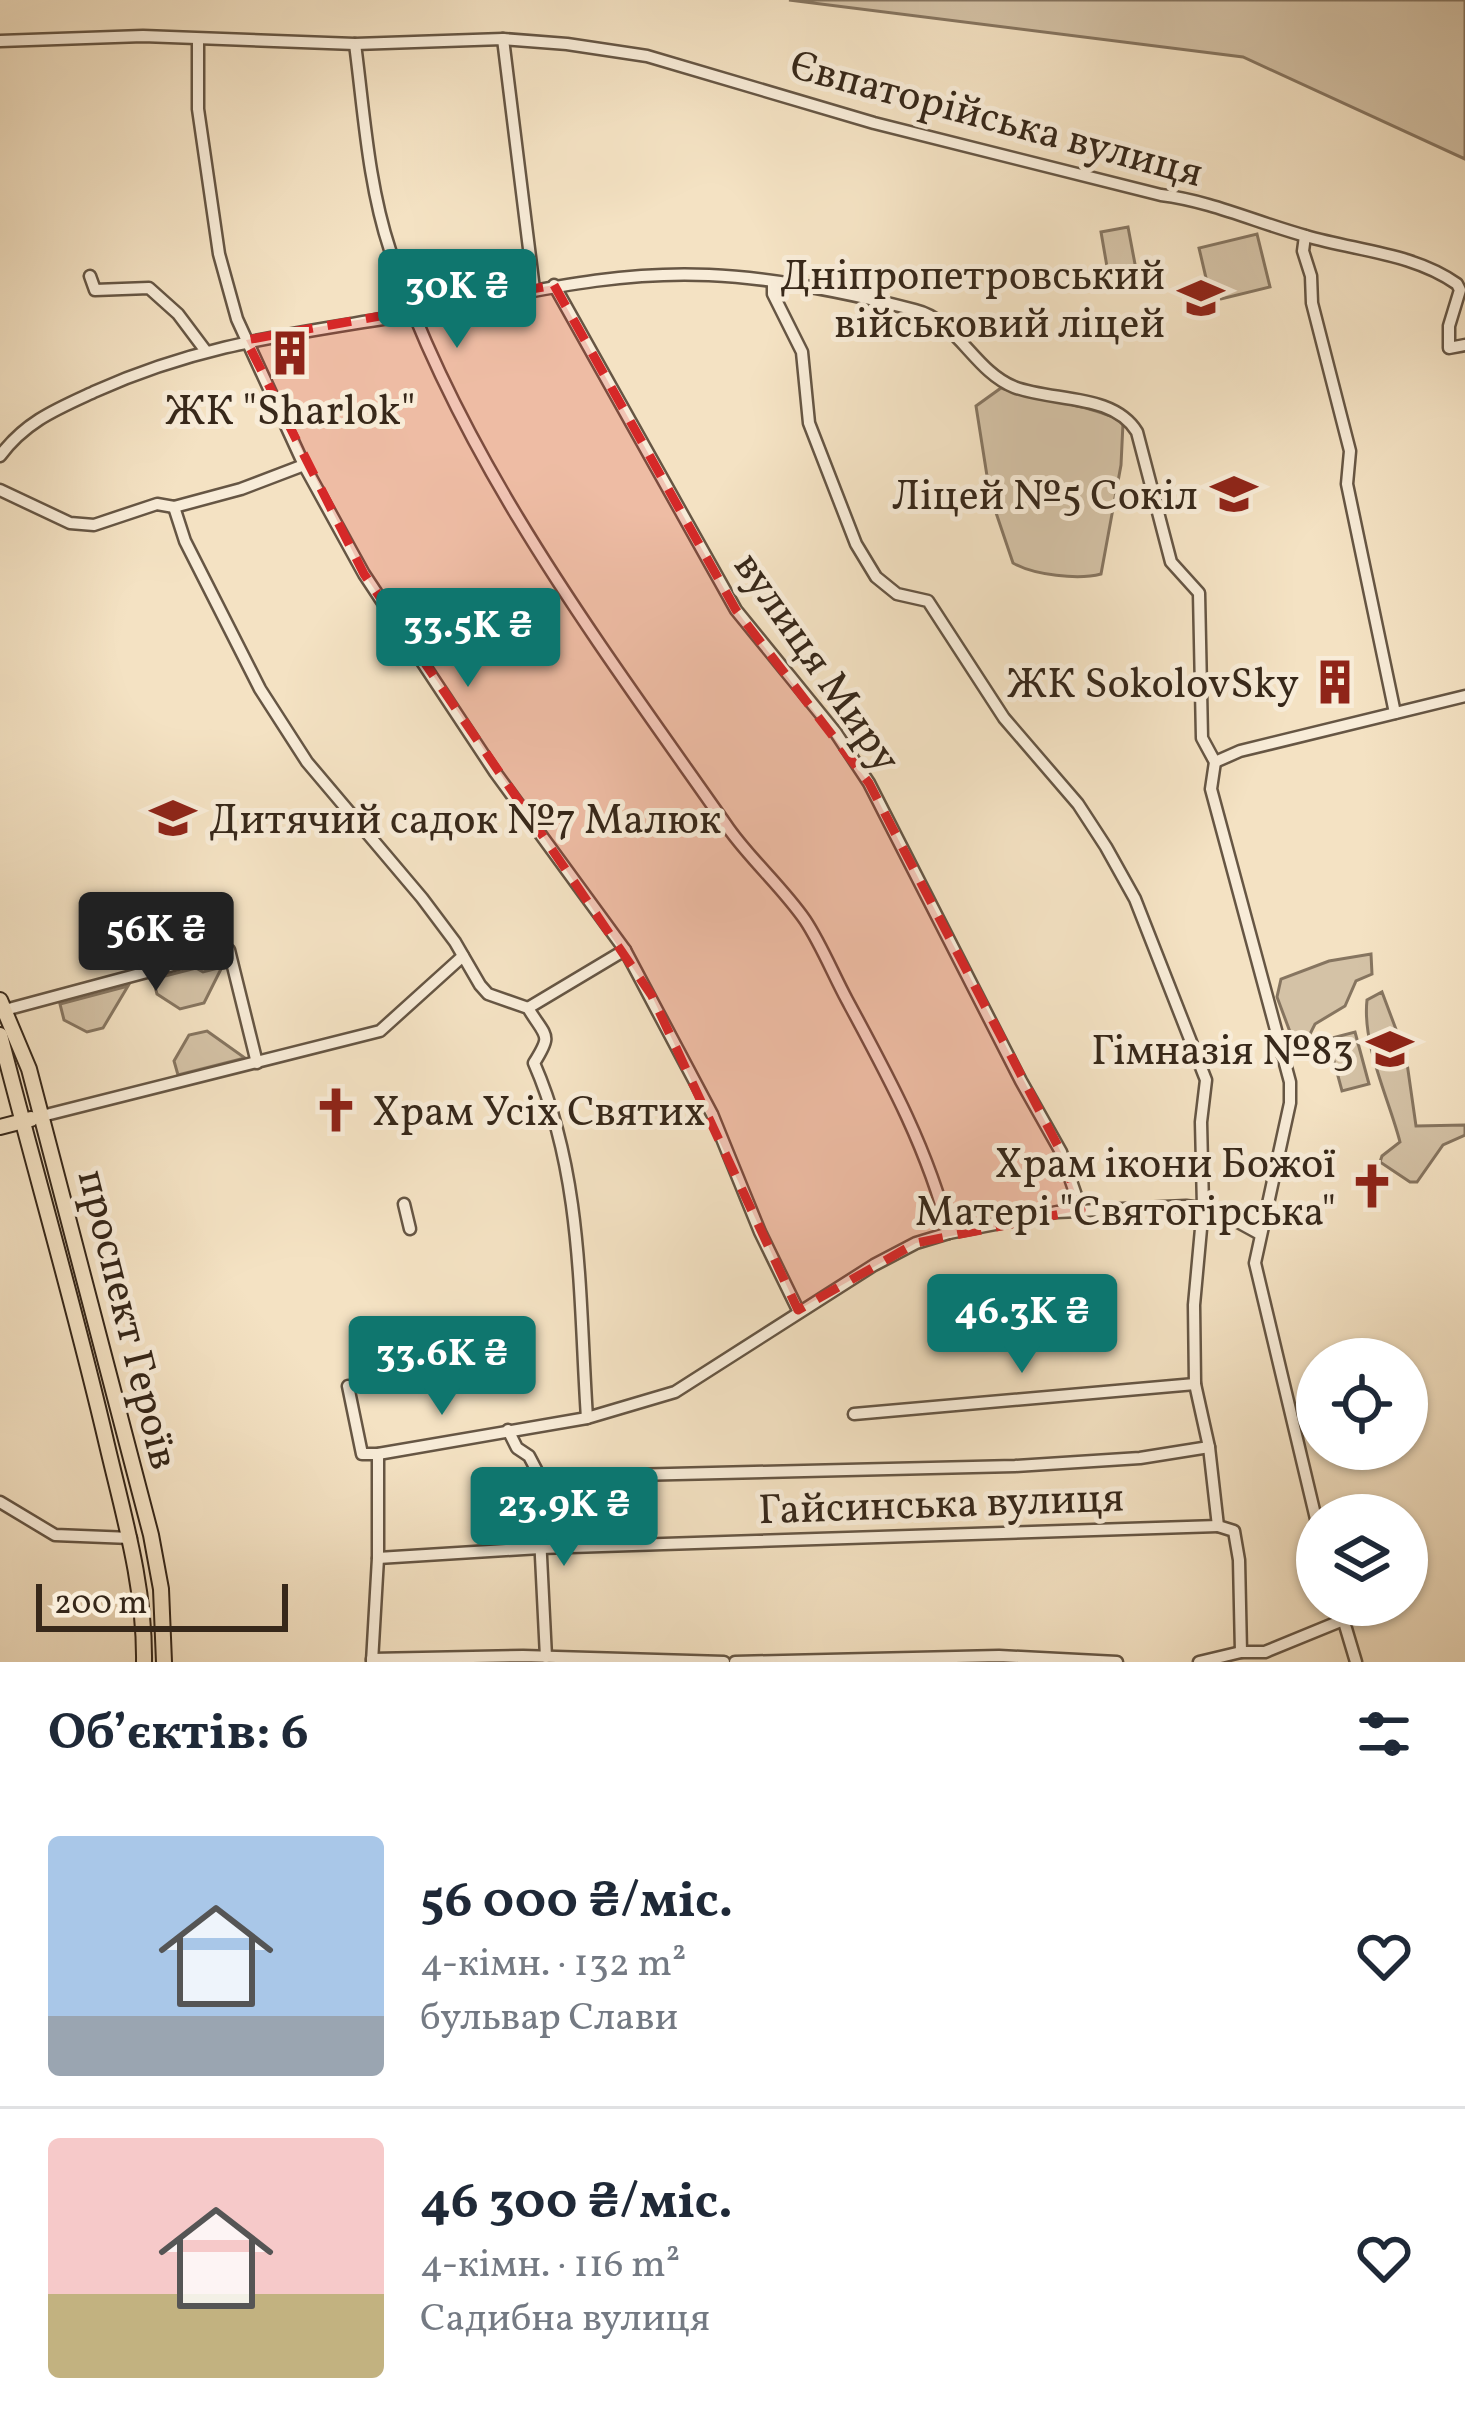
<!DOCTYPE html>
<html lang="uk">
<head>
<meta charset="utf-8">
<style>
	body { margin:0; font-family:Vollkorn,serif; background:#f2f2f3; color:#1f2937; height:100vh; display:flex; flex-direction:column; font-size:45px; white-space:nowrap }
	* { box-sizing:border-box; margin:0 }
	p { font-size:39px; color:#747a83 }
	.icon { flex:none; width:66px; height:66px; fill:none; stroke:currentColor; stroke-width:2; stroke-linecap:round; stroke-linejoin:round }
	.map { position:relative; height:1662px; overflow:hidden }
	.details { display:flex; flex-direction:column; background:#fff; flex:1 }
	.details>* { flex:none }
	.controls { position:absolute; left:1296px; top:1338px; display:grid; gap:24px }
	.controls a { display:grid; place-items:center; width:132px; height:132px; border-radius:50%; background:#fff; box-shadow:0 3px 9px #0004; font-size:60px }
	.scale { position:absolute; left:36px; bottom:30px; width:252px; box-sizing:border-box; padding-left:12px; border:6px solid #37281a; border-top:0; font-size:33px; line-height:42px; white-space:nowrap; color:#37281a; -webkit-text-stroke:9px #f8ecd8; paint-order:stroke }
	.price { position:absolute; translate:-50% -102px; padding:0 27px; border-radius:12px; background:#0f766e; color:#fff; font-size:39px; line-height:78px; filter:drop-shadow(0 3px 6px #0008) }
	.price::after { content:''; position:absolute; left:50%; top:72px; width:36px; height:27px; margin-left:-18px; background:inherit; clip-path:polygon(0 0,100% 0,50% 100%) }
	.price.active { background:#222; color:#fff }
	ul { padding:0; list-style:none }
	li { display:flex; align-items:center; gap:36px; height:300px; padding:0 48px }
	li+li { border-top:3px solid #e0e1e3 }
	li span { display:grid; place-items:center; flex:none; width:336px; height:240px; border-radius:12px; color:#555 }
	li>.icon { margin-inline-start:auto }
	span .icon { width:144px; height:144px; fill:#fffc; stroke-width:1 }
	li b { font-size:51px }
	h2 { display:flex; justify-content:space-between; align-items:center; height:144px; padding:0 48px; font-size:51px }
	.map>svg:first-child { display:block }
</style>
</head>
<body>
<div class="map">
<svg width="1465" height="1662" viewBox="0 0 1465 1662">
	<rect width="100%" height="100%" fill="#f4e2c3"/>
	<filter id="stains"><feTurbulence type="fractalNoise" baseFrequency=".00167" numOctaves="4"/><feColorMatrix values="0 0 0 0 .2 0 0 0 0 .09 0 0 0 0 .02 0 0 0 .5 -.17"/></filter>
	<radialGradient id="worn" r=".72"><stop offset=".6" stop-color="#630" stop-opacity="0"/><stop offset="1" stop-color="#630" stop-opacity=".3"/></radialGradient>
	<g fill="#d4c2a6" stroke="#867560" stroke-width="3">
		<polygon points="789,0 1465,0 1465,159 1243,57"/>
		<polygon points="1128,227 1138,280 1110,284 1101,232"/>
		<polygon points="1257,234 1270,287 1221,299 1210,295 1199,248"/>
		<path d="M1001,388C1029,397 1105,408 1123,423L1121,465L1101,574C1078,580 1034,575 1013,563L990,495L976,406Z"/>
		<polygon points="1371,954 1372,974 1356,981 1345,1006 1315,1024 1299,1056 1277,997 1281,979 1329,961"/>
		<polygon points="222,967 204,1003 180,1009 157,994 153,979 196,968 203,972"/>
		<polygon points="128,986 103,1028 87,1032 64,1020 60,1004"/>
		<path d="M1382,992L1406,1056L1416,1126L1465,1125V1135L1443,1145L1417,1182H1410L1380,1162L1382,1156L1400,1142C1389,1099 1362,1045 1367,1000Z"/>
		<polygon points="207,1031 245,1058 178,1075 174,1061 189,1035"/>
		<polygon points="1355,1032 1369,1084 1342,1091 1328,1039"/>
	</g>
	<g fill="none" stroke-linecap="round" stroke-linejoin="round">
		<g stroke="#665644" stroke-width="15">
			<g id="minor">
				<polyline points="503,39 534,289"/>
				<polyline points="198,40 198,109 219,254 237,319 304,465 364,574 495,772 625,950 712,1114 760,1232 798,1310"/>
				<path d="M0,41L143,36L355,44L503,39L567,44L647,56L874,123L1161,195C1211,201 1258,223 1306,236C1357,251 1413,253 1457,284L1460,290L1449,326V348L1465,345"/>
				<path d="M355,44C364,112 368,184 390,250C462,464 601,646 729,829C752,861 782,887 805,920C821,944 833,974 847,1000C888,1076 928,1149 949,1233"/>
				<polyline points="1305,236 1303,251 1311,276 1312,303 1350,451 1347,484 1395,713"/>
				<polyline points="90,276 95,290 149,288 178,314 205,350"/>
				<polyline points="773,282 773,294 802,352 809,423 856,544 876,577 897,594 928,601 1004,718 1078,804 1106,847 1135,899 1206,1080 1201,1122 1203,1207 1194,1305 1195,1384 1209,1447 1218,1526 1234,1531 1239,1560 1241,1652"/>
				<polyline points="554,285 736,610 836,733 869,783 1021,1081 1061,1152 1081,1210"/>
				<path d="M0,456C26,421 57,409 96,391C205,342 296,334 412,314C512,297 606,270 709,275C777,278 849,293 915,310C957,320 974,371 1014,387C1053,402 1113,393 1137,432L1171,562L1199,593L1202,738L1215,762L1211,789L1290,1082V1103L1255,1263L1317,1523"/>
				<polyline points="0,490 70,523 94,525 157,504 174,507 241,489 304,465"/>
				<path d="M174,507L185,541L260,689L307,762L422,898L455,942L480,985L488,994L528,1008C546,1038 553,1033 534,1063C583,1175 579,1298 587,1418"/>
				<polyline points="1215,762 1240,751 1465,696"/>
				<polyline points="528,1008 625,950"/>
				<polyline points="5,1010 229,950 257,1063"/>
				<polyline points="42,1116 380,1031 463,956"/>
				<polyline points="404,1204 410,1229"/>
				<polyline points="348,1386 362,1454 378,1454 587,1418 675,1392 874,1265 916,1243 949,1233 1057,1212 1186,1206 1216,1210 1260,1234"/>
				<polyline points="854,1414 1195,1384"/>
				<polyline points="508,1430 517,1448 529,1456 539,1475 545,1477"/>
				<polyline points="545,1477 1015,1466 1140,1458 1209,1447"/>
				<polyline points="545,1477 538,1496 546,1657"/>
				<polyline points="0,1502 55,1535 131,1538"/>
				<polyline points="378,1558 540,1548 1218,1526"/>
				<polyline points="1339,1605 1356,1662"/>
				<polyline points="372,1659 523,1656 724,1662"/>
				<polyline points="372,1662 378,1558 378,1454"/>
				<polyline points="735,1662 999,1656 1117,1662"/>
				<polyline points="1199,1662 1241,1652 1265,1652 1343,1620"/>
			</g>
		</g>
		<g stroke="#37281a" stroke-width="18">
			<g id="major">
				<polyline points="0,1000 29,1069 151,1535 161,1589 164,1662"/>
				<path d="M0,1035C35,1172 75,1307 107,1445C124,1517 145,1587 144,1662"/>
				<polyline points="0,1127 31,1119"/>
			</g>
		</g>
		<use href="#minor" stroke="#f8ecd8" stroke-width="10"/>
		<use href="#major" stroke="#f4e2c3" stroke-width="14"/>
	</g>
	<path fill="#d62828" fill-opacity="0.2" stroke="#d62828" stroke-width="9" stroke-dasharray="24 15" stroke-linejoin="round" d="M554,285L736,610L869,783L1061,1152L1081,1210L916,1243L798,1310L652,996L364,574L246,340Z"/>
	<defs>
		<g id="school-bare" transform="scale(3.6)"><path d="M0-5L7-2L0 1L-7-2ZM-4 1L0 2.5L4 1V4Q0 6-4 4Z" fill="#8f2418" stroke="#f8ecd8" stroke-width="2.5" paint-order="stroke"/></g>
		<g id="building-bare" transform="scale(3.6)"><path d="M-4-6H4V6H1V3H-1V6H-4ZM-2.5-4.3h1.7v1.8h-1.7ZM.8-4.3h1.7v1.8H.8ZM-2.5-1h1.7V.8h-1.7ZM.8-1h1.7V.8H.8Z" fill="#8f2418" stroke="#f8ecd8" stroke-width="2.5" paint-order="stroke"/></g>
		<g id="church-bare" transform="scale(3.6)"><path d="M-1.2-6h2.4v3.5h3.3v2.4h-3.3V6h-2.4V-.1h-3.3v-2.4h3.3Z" fill="#8f2418" stroke="#f8ecd8" stroke-width="2.5" paint-order="stroke"/></g>
	</defs>
	<g fill-rule="evenodd">
		<use href="#school-bare" x="1201" y="298"/>
		<use href="#building-bare" x="290" y="353"/>
		<use href="#school-bare" x="1234" y="494"/>
		<use href="#building-bare" x="1335" y="682"/>
		<use href="#school-bare" x="173" y="818"/>
		<use href="#school-bare" x="1390" y="1049"/>
		<use href="#church-bare" x="336" y="1110"/>
		<use href="#church-bare" x="1372" y="1186"/>
	</g>
	<g text-anchor="middle" stroke-width="10" stroke-linejoin="round" paint-order="stroke">
		<g font-size="42" fill="#37281a" stroke="#f8ecd8">
			<text transform="translate(997 117) rotate(15)" y="15">Євпаторійська вулиця</text>
			<text transform="translate(819 661) rotate(55)" y="15">вулиця Миру</text>
			<text transform="translate(130 1319) rotate(76)" y="15">проспект Героїв</text>
			<text transform="translate(941 1502) rotate(-2)" y="15">Гайсинська вулиця</text>
		</g>
		<g font-size="42" fill="#37281a" stroke="#f8ecd8" text-anchor="end">
			<text x="1165" y="289">Дніпропетровський<tspan x="1165" dy="48">військовий ліцей</tspan></text>
			<text x="290" y="424" text-anchor="middle">ЖК "Sharlok"</text>
			<text x="1198" y="509">Ліцей №5 Сокіл</text>
			<text x="1299" y="697">ЖК SokolovSky</text>
			<text x="209" y="833" text-anchor="start">Дитячий садок №7 Малюк</text>
			<text x="1354" y="1064">Гімназія №83</text>
			<text x="372" y="1125" text-anchor="start">Храм Усіх Святих</text>
			<text x="1336" y="1177">Храм ікони Божої<tspan x="1336" dy="48">Матері "Святогірська"</tspan></text>
		</g>
	</g>
	<rect width="100%" height="100%" filter="url(#stains)"/>
	<rect width="100%" height="100%" fill="url(#worn)"/>
</svg>
<div class="controls">
<a><svg class="icon" aria-label="locate" viewBox="0 0 24 24"><circle cx="12" cy="12" r="6"/><path d="M12 2v4M12 18v4M2 12h4M18 12h4"/></svg></a>
<a><svg class="icon" aria-label="layers" viewBox="0 0 24 24"><path d="M12 4l9 5-9 5-9-5zM3 14l9 5 9-5"/></svg></a>
</div>
<div class="scale">200 m</div>
<b class="price" style="left:457px;top:351px">30K ₴</b>
<b class="price" style="left:468px;top:690px">33.5K ₴</b>
<b class="price active" style="left:156px;top:994px">56K ₴</b>
<b class="price" style="left:1022px;top:1376px">46.3K ₴</b>
<b class="price" style="left:442px;top:1418px">33.6K ₴</b>
<b class="price" style="left:564px;top:1569px">23.9K ₴</b>
</div>
<section class="details">
<h2>Об’єктів: 6<svg class="icon" aria-label="filters" viewBox="0 0 24 24"><path d="M4 7h16M4 17h16"/><circle cx="9" cy="7" r="2"/><circle cx="15" cy="17" r="2"/></svg></h2>
<ul>
<li><span style="background:linear-gradient(#a9c7e8 75%,#9aa5b1 0)"><svg class="icon" aria-label="home" viewBox="0 0 24 24"><path d="M3 11l9-7 9 7M6 9v11h12V9"/></svg></span><div><b>56 000 ₴/міс.</b><p>4-кімн. · 132 m²</p><p>бульвар Слави</p></div><svg class="icon" aria-label="heart" viewBox="0 0 24 24"><path d="M12 20l-8-8c-3-5 5-10 8-4 3-6 11-1 8 4z"/></svg></li>
<li><span style="background:linear-gradient(#f6c9c9 65%,#c2b280 0)"><svg class="icon" aria-label="home" viewBox="0 0 24 24"><path d="M3 11l9-7 9 7M6 9v11h12V9"/></svg></span><div><b>46 300 ₴/міс.</b><p>4-кімн. · 116 m²</p><p>Садибна вулиця</p></div><svg class="icon" aria-label="heart" viewBox="0 0 24 24"><path d="M12 20l-8-8c-3-5 5-10 8-4 3-6 11-1 8 4z"/></svg></li>
</ul>
</section>
</body>
</html>
